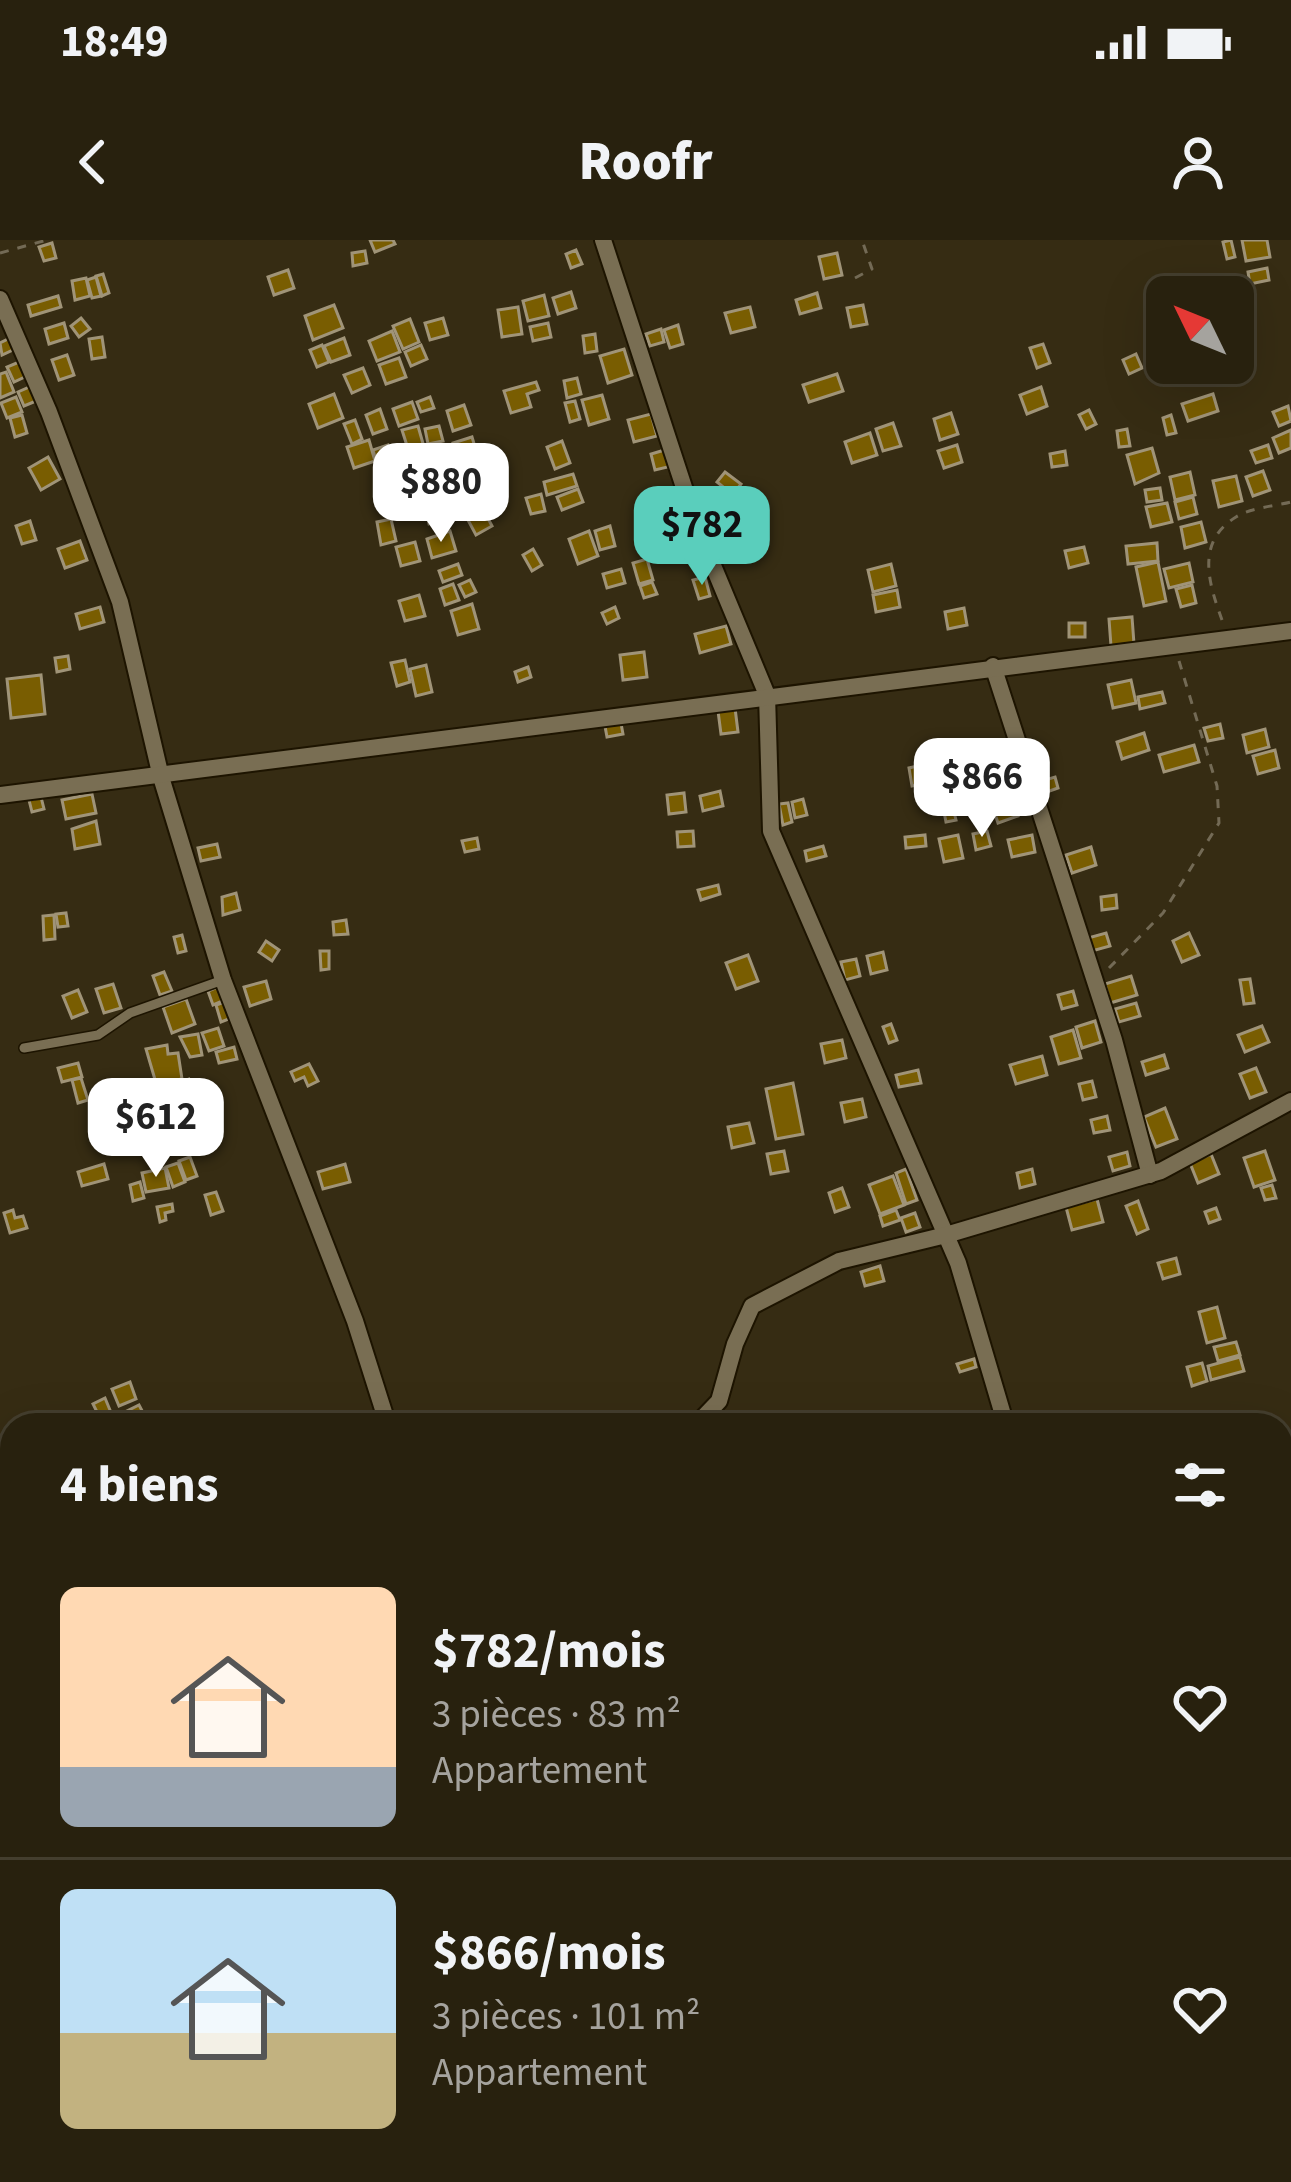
<!DOCTYPE html>
<html lang="fr">
<head>
<meta charset="utf-8">
<style>
	body { margin:0; font-family:"Source Sans 3",sans-serif; background:#302917; color:#f1f3f6; height:100vh; display:flex; flex-direction:column; font-size:45px; white-space:nowrap }
	* { box-sizing:border-box; margin:0 }
	p { font-size:39px; color:#a5a39e }
	.icon { flex:none; width:66px; height:66px; fill:none; stroke:currentColor; stroke-width:2; stroke-linecap:round; stroke-linejoin:round }
	.map { position:relative; flex:1; overflow:hidden }
	.details { position:absolute; left:0px; top:1173px; width:1293px; height:771px; display:flex; flex-direction:column; background:#28210e; border-radius:36px 36px 0 0; box-shadow:0 12px 48px #0002,0 0 0 3px #443e2e }
	.details>* { flex:none }
	.needle { width:78px; rotate:313deg }
	.tools { position:absolute; left:1146px; top:36px; display:grid; gap:24px }
	.tools a { display:grid; place-items:center; width:108px; height:108px; border-radius:18px; background:#28210e; box-shadow:0 12px 48px #0002,0 0 0 3px #443e2e; font-size:60px }
	.price { position:absolute; translate:-50% -102px; padding:0 27px; border-radius:24px; background:#fff; color:#222; font-size:39px; line-height:78px; filter:drop-shadow(0 3px 6px #0008) }
	.price::after { content:''; position:absolute; left:50%; top:72px; width:36px; height:27px; margin-left:-18px; background:inherit; clip-path:polygon(0 0,100% 0,50% 100%) }
	.price.active { background:#5acebc; color:#111 }
	ul { padding:0; list-style:none }
	li { display:flex; align-items:center; gap:36px; height:300px; padding:0 60px }
	li+li { border-top:3px solid #443e2e }
	li span { display:grid; place-items:center; flex:none; width:336px; height:240px; border-radius:18px; color:#555 }
	li>.icon { margin-inline-start:auto }
	span .icon { width:144px; height:144px; fill:#fffc; stroke-width:1 }
	li b { font-size:51px }
	h2 { display:flex; justify-content:space-between; align-items:center; height:144px; padding:0 60px; font-size:51px }
	.status { display:flex; justify-content:space-between; align-items:center; height:84px; padding:0 60px; background:#28210e; direction:ltr }
	.status svg { height:33px; fill:currentColor }
	header { display:flex; justify-content:space-between; align-items:center; height:156px; padding:0 60px; background:#28210e; font-size:54px; font-weight:800 }
	.map>svg:first-child { display:block }
</style>
</head>
<body>
<div class="status"><b>18:49</b><svg viewBox="0 0 49 12"><path d="M0 12V9h3v3zM5 12V6h3v6zM10 12V3h3v9zM15 12V0h3v12zM26 1h20v11H26zM47 4h2v5h-2z"/></svg></div>
<header><svg class="icon" aria-label="back" viewBox="0 0 24 24"><path d="M15 5l-7 7 7 7"/></svg>Roofr<svg class="icon" aria-label="person" viewBox="0 0 24 24"><circle cx="12" cy="8" r="4"/><path d="M4 21q1-7 8-7t8 7"/></svg></header>
<div class="map">
<svg width="1291" height="1942" viewBox="0 0 1291 1942">
	<rect width="100%" height="100%" fill="#362c13"/>
	<g fill="#795d01" stroke="#a09478" stroke-width="3">
		<polygon points="370,0 393,0 395,4 375,12"/>
		<polygon points="1231,0 1235,17 1227,19 1223,2"/>
		<polygon points="1242,0 1267,0 1270,17 1246,21"/>
		<polygon points="52,3 56,18 44,21 39,7"/>
		<polygon points="576,10 582,24 571,28 566,14"/>
		<polygon points="365,11 367,23 353,26 352,13"/>
		<polygon points="837,13 842,35 824,39 819,17"/>
		<polygon points="1267,28 1269,40 1250,44 1248,32"/>
		<polygon points="288,30 294,48 274,55 268,37"/>
		<polygon points="103,34 109,53 102,56 96,36"/>
		<polygon points="96,37 101,56 92,58 87,40"/>
		<polygon points="86,38 90,56 75,60 72,41"/>
		<polygon points="571,52 576,68 558,74 553,58"/>
		<polygon points="817,53 821,68 800,74 796,60"/>
		<polygon points="544,55 549,76 528,81 523,61"/>
		<polygon points="58,56 61,67 31,76 28,65"/>
		<polygon points="1248,64 1252,81 1240,84 1236,67"/>
		<polygon points="334,65 343,88 313,100 305,76"/>
		<polygon points="863,65 867,84 851,87 847,68"/>
		<polygon points="518,67 522,94 502,97 498,70"/>
		<polygon points="750,67 755,87 731,93 725,73"/>
		<polygon points="81,78 90,89 79,97 71,86"/>
		<polygon points="443,78 448,95 430,100 425,83"/>
		<polygon points="410,79 419,102 403,109 393,86"/>
		<polygon points="64,83 68,98 49,104 45,89"/>
		<polygon points="548,83 551,97 533,101 530,87"/>
		<polygon points="678,85 683,104 670,108 664,90"/>
		<polygon points="661,89 664,102 650,106 646,94"/>
		<polygon points="392,91 400,112 377,121 369,101"/>
		<polygon points="595,94 597,111 585,113 583,96"/>
		<polygon points="12,97 17,108 2,115 0,103"/>
		<polygon points="102,97 105,117 92,119 89,99"/>
		<polygon points="344,98 350,115 331,122 324,106"/>
		<polygon points="1043,104 1050,123 1037,128 1030,108"/>
		<polygon points="322,105 329,122 317,127 310,110"/>
		<polygon points="421,105 427,119 411,126 405,112"/>
		<polygon points="624,109 632,135 608,143 600,116"/>
		<polygon points="1136,114 1142,128 1129,134 1123,120"/>
		<polygon points="67,115 74,135 59,140 52,120"/>
		<polygon points="399,118 406,137 386,144 379,125"/>
		<polygon points="24,120 31,134 14,142 7,127"/>
		<polygon points="363,128 370,145 352,153 344,135"/>
		<polygon points="6,132 14,152 0,158 0,134"/>
		<polygon points="837,134 843,151 809,162 803,145"/>
		<polygon points="577,138 581,154 567,158 564,141"/>
		<polygon points="536,142 539,150 527,154 531,167 511,173 504,151"/>
		<polygon points="34,145 41,159 24,166 18,152"/>
		<polygon points="1041,147 1047,166 1027,174 1020,155"/>
		<polygon points="334,154 343,178 318,188 309,164"/>
		<polygon points="1213,154 1218,171 1188,181 1182,164"/>
		<polygon points="602,155 609,179 589,185 582,160"/>
		<polygon points="16,157 22,172 7,178 1,163"/>
		<polygon points="430,157 434,168 421,172 417,162"/>
		<polygon points="575,161 580,179 570,182 565,163"/>
		<polygon points="412,162 418,179 399,186 393,169"/>
		<polygon points="464,165 471,185 453,191 447,171"/>
		<polygon points="1288,166 1291,181 1279,186 1273,172"/>
		<polygon points="380,169 387,189 373,194 366,175"/>
		<polygon points="1089,170 1096,184 1086,189 1079,175"/>
		<polygon points="951,173 958,194 940,200 934,179"/>
		<polygon points="651,174 657,196 634,202 628,180"/>
		<polygon points="22,175 27,193 15,197 10,178"/>
		<polygon points="1171,175 1176,193 1167,195 1163,178"/>
		<polygon points="355,180 362,199 352,204 344,184"/>
		<polygon points="893,183 901,206 883,211 876,189"/>
		<polygon points="418,186 424,207 409,212 402,190"/>
		<polygon points="439,186 443,201 428,204 425,189"/>
		<polygon points="1127,189 1130,206 1119,207 1117,191"/>
		<polygon points="1291,190 1291,208 1279,213 1273,198"/>
		<polygon points="870,193 877,215 852,223 845,202"/>
		<polygon points="472,197 478,217 459,223 453,203"/>
		<polygon points="369,200 375,221 354,228 347,207"/>
		<polygon points="562,201 570,223 555,229 547,207"/>
		<polygon points="388,205 392,220 377,224 373,210"/>
		<polygon points="957,205 962,222 944,228 938,211"/>
		<polygon points="1268,205 1272,218 1256,223 1251,211"/>
		<polygon points="1152,208 1159,233 1135,244 1127,215"/>
		<polygon points="668,209 672,226 655,230 651,214"/>
		<polygon points="1065,211 1067,225 1052,227 1050,214"/>
		<polygon points="48,217 60,239 41,250 29,228"/>
		<polygon points="424,217 432,241 416,246 408,222"/>
		<polygon points="1263,231 1270,250 1253,256 1246,237"/>
		<polygon points="725,232 741,244 733,255 717,242"/>
		<polygon points="1190,232 1195,255 1175,260 1170,237"/>
		<polygon points="573,234 577,246 547,255 544,242"/>
		<polygon points="1236,236 1242,261 1219,267 1213,241"/>
		<polygon points="1160,248 1162,260 1147,262 1145,250"/>
		<polygon points="578,249 583,262 562,270 557,257"/>
		<polygon points="541,254 545,271 531,274 526,258"/>
		<polygon points="1193,257 1197,274 1179,279 1175,262"/>
		<polygon points="441,263 445,280 429,284 425,267"/>
		<polygon points="1167,263 1172,282 1151,287 1146,267"/>
		<polygon points="484,271 492,286 476,295 468,280"/>
		<polygon points="391,279 396,301 381,305 377,282"/>
		<polygon points="30,281 36,300 22,304 16,286"/>
		<polygon points="1201,282 1206,302 1185,308 1181,287"/>
		<polygon points="610,286 615,306 600,310 595,291"/>
		<polygon points="450,291 456,311 432,318 427,299"/>
		<polygon points="589,291 598,316 578,324 569,299"/>
		<polygon points="695,295 703,315 689,320 682,299"/>
		<polygon points="80,301 87,320 65,328 58,309"/>
		<polygon points="415,302 420,321 401,326 396,307"/>
		<polygon points="674,303 678,318 666,321 661,306"/>
		<polygon points="729,303 734,318 725,322 720,306"/>
		<polygon points="1157,303 1158,321 1128,324 1126,306"/>
		<polygon points="1084,307 1088,323 1069,328 1065,311"/>
		<polygon points="533,309 542,325 532,331 523,315"/>
		<polygon points="647,319 653,340 639,344 633,323"/>
		<polygon points="1158,322 1166,361 1144,366 1136,327"/>
		<polygon points="1189,323 1193,342 1169,348 1164,329"/>
		<polygon points="458,324 462,335 443,342 439,331"/>
		<polygon points="891,324 896,346 873,352 868,330"/>
		<polygon points="621,329 625,343 607,348 603,334"/>
		<polygon points="705,337 710,356 699,359 693,340"/>
		<polygon points="470,340 476,352 465,357 459,345"/>
		<polygon points="652,342 657,354 644,358 640,346"/>
		<polygon points="453,344 459,360 445,365 440,349"/>
		<polygon points="1192,345 1196,363 1181,367 1176,349"/>
		<polygon points="897,350 900,367 876,372 873,355"/>
		<polygon points="419,355 425,376 405,381 399,361"/>
		<polygon points="472,364 479,389 458,395 451,371"/>
		<polygon points="100,367 104,382 80,389 76,374"/>
		<polygon points="615,367 619,378 607,384 602,373"/>
		<polygon points="964,368 967,385 948,389 945,372"/>
		<polygon points="1132,377 1134,404 1111,406 1109,379"/>
		<rect x="1069" y="383" width="16" height="14"/>
		<polygon points="726,386 731,404 700,413 695,394"/>
		<polygon points="644,412 647,437 623,440 620,415"/>
		<polygon points="68,416 70,429 57,432 55,418"/>
		<polygon points="405,420 410,442 397,446 391,423"/>
		<polygon points="426,425 432,452 416,456 410,429"/>
		<polygon points="528,427 531,437 518,442 515,432"/>
		<polygon points="41,435 45,474 11,478 7,439"/>
		<polygon points="1131,440 1136,463 1113,468 1108,445"/>
		<polygon points="1162,452 1165,463 1140,469 1138,457"/>
		<polygon points="735,468 738,492 721,494 718,471"/>
		<polygon points="620,478 623,494 607,497 604,481"/>
		<polygon points="1220,484 1223,498 1208,501 1204,488"/>
		<polygon points="1265,489 1269,507 1247,513 1243,495"/>
		<polygon points="1144,493 1149,510 1122,519 1117,502"/>
		<polygon points="1194,505 1199,522 1164,532 1159,515"/>
		<polygon points="1275,510 1279,528 1258,534 1253,516"/>
		<polygon points="939,521 943,540 912,546 909,528"/>
		<polygon points="1055,537 1058,548 1041,554 1038,542"/>
		<polygon points="1009,546 1018,576 998,583 988,553"/>
		<polygon points="720,551 723,566 703,571 700,556"/>
		<polygon points="684,553 686,572 669,574 667,555"/>
		<polygon points="92,554 96,573 66,579 62,560"/>
		<polygon points="41,557 44,569 32,572 29,560"/>
		<polygon points="803,559 807,575 795,578 792,562"/>
		<polygon points="788,563 792,582 783,585 779,564"/>
		<polygon points="952,564 956,580 946,582 943,567"/>
		<polygon points="96,581 100,604 75,609 72,589"/>
		<polygon points="693,591 694,606 678,607 677,592"/>
		<polygon points="987,591 991,606 976,610 973,594"/>
		<polygon points="925,595 926,606 906,608 905,597"/>
		<polygon points="958,595 963,618 944,622 939,599"/>
		<polygon points="1032,595 1035,612 1012,617 1008,600"/>
		<polygon points="477,598 479,609 465,612 462,601"/>
		<polygon points="217,604 220,617 201,621 198,608"/>
		<polygon points="823,606 826,616 807,621 805,611"/>
		<polygon points="1091,607 1096,625 1072,633 1066,615"/>
		<polygon points="718,645 720,654 701,660 698,650"/>
		<polygon points="236,653 240,670 223,675 222,657"/>
		<polygon points="1116,655 1117,668 1102,670 1101,657"/>
		<polygon points="66,673 68,686 58,687 56,674"/>
		<polygon points="54,675 55,699 44,700 43,676"/>
		<polygon points="346,680 348,694 334,695 333,682"/>
		<polygon points="1106,693 1110,706 1092,711 1088,698"/>
		<polygon points="1189,693 1199,715 1182,722 1173,701"/>
		<polygon points="182,695 186,711 178,713 174,697"/>
		<polygon points="266,701 279,710 272,721 259,712"/>
		<polygon points="320,711 329,711 329,729 321,730"/>
		<polygon points="883,712 887,730 871,734 867,716"/>
		<polygon points="748,715 758,741 736,749 726,723"/>
		<polygon points="856,719 860,736 845,740 841,722"/>
		<polygon points="164,732 172,751 160,755 153,736"/>
		<polygon points="1131,736 1137,755 1110,763 1105,744"/>
		<polygon points="1250,739 1254,763 1244,764 1240,740"/>
		<polygon points="266,741 271,759 250,766 244,747"/>
		<polygon points="113,744 121,768 104,773 96,749"/>
		<polygon points="220,746 225,760 213,765 208,751"/>
		<polygon points="78,750 87,772 72,778 63,756"/>
		<polygon points="1073,751 1077,765 1062,769 1058,755"/>
		<polygon points="186,759 195,784 172,793 163,767"/>
		<polygon points="228,761 234,777 221,782 216,765"/>
		<polygon points="1136,763 1140,776 1119,782 1115,769"/>
		<polygon points="1095,781 1101,802 1082,808 1076,787"/>
		<polygon points="891,784 897,800 889,803 883,787"/>
		<polygon points="1262,786 1269,802 1245,812 1238,795"/>
		<polygon points="218,788 224,806 209,811 202,793"/>
		<polygon points="1073,790 1081,818 1059,824 1051,797"/>
		<polygon points="198,794 202,815 190,817 180,797"/>
		<polygon points="842,800 846,818 825,823 821,804"/>
		<polygon points="167,805 168,814 178,813 182,839 156,843 146,809"/>
		<polygon points="234,807 237,819 219,823 216,812"/>
		<polygon points="1164,815 1168,828 1146,835 1142,822"/>
		<polygon points="1042,816 1047,835 1016,844 1010,825"/>
		<polygon points="78,823 82,837 62,842 58,828"/>
		<polygon points="309,824 318,841 308,846 304,837 295,841 291,832"/>
		<polygon points="1256,828 1266,852 1250,858 1240,834"/>
		<polygon points="918,830 921,843 899,847 896,835"/>
		<polygon points="81,838 88,860 78,863 72,840"/>
		<polygon points="189,839 193,848 178,854 174,845"/>
		<polygon points="1092,841 1096,857 1083,860 1079,844"/>
		<polygon points="793,843 803,894 776,899 766,849"/>
		<polygon points="862,859 866,877 845,882 841,863"/>
		<polygon points="1165,868 1177,899 1156,907 1144,877"/>
		<polygon points="1107,876 1110,890 1094,893 1091,880"/>
		<polygon points="749,883 754,903 732,908 728,887"/>
		<polygon points="784,911 788,931 771,934 767,914"/>
		<polygon points="1265,911 1275,940 1254,947 1244,918"/>
		<polygon points="1127,912 1130,926 1113,931 1109,917"/>
		<polygon points="1211,914 1219,934 1198,943 1190,923"/>
		<polygon points="190,917 197,936 186,940 179,921"/>
		<polygon points="178,923 185,942 173,947 166,927"/>
		<polygon points="104,924 108,939 82,946 78,932"/>
		<polygon points="345,924 350,942 323,949 318,932"/>
		<polygon points="165,928 169,948 146,952 142,933"/>
		<polygon points="906,929 917,960 906,964 896,933"/>
		<polygon points="1032,929 1035,944 1020,948 1017,933"/>
		<polygon points="893,936 904,965 880,974 869,945"/>
		<polygon points="140,942 144,958 133,961 130,945"/>
		<polygon points="1272,945 1276,958 1265,960 1261,948"/>
		<polygon points="842,948 849,967 835,972 829,953"/>
		<polygon points="216,952 223,971 211,975 205,955"/>
		<polygon points="1097,959 1103,982 1072,990 1066,967"/>
		<polygon points="1138,961 1148,989 1137,994 1126,966"/>
		<polygon points="172,964 173,971 165,973 166,980 160,982 157,967"/>
		<polygon points="1216,968 1220,979 1209,983 1205,972"/>
		<polygon points="13,970 15,978 23,976 27,988 10,993 4,973"/>
		<polygon points="896,970 900,980 883,986 880,976"/>
		<polygon points="915,973 920,987 906,992 901,978"/>
		<polygon points="1176,1018 1180,1034 1163,1039 1158,1023"/>
		<polygon points="880,1026 884,1041 865,1046 861,1032"/>
		<polygon points="1217,1067 1225,1098 1207,1103 1199,1072"/>
		<polygon points="1236,1102 1240,1115 1218,1121 1214,1107"/>
		<polygon points="1240,1117 1244,1131 1211,1140 1208,1126"/>
		<polygon points="974,1119 976,1127 960,1132 957,1124"/>
		<polygon points="1202,1123 1207,1141 1192,1146 1187,1127"/>
		<polygon points="130,1142 136,1159 119,1166 112,1149"/>
		<polygon points="105,1158 112,1175 101,1180 93,1164"/>
		<polygon points="139,1165 147,1180 129,1185 123,1173"/>
		<polygon points="11,1264 12,1282 0,1286 0,1267"/>
	</g>
	<g fill="none" stroke-linecap="round" stroke-linejoin="round">
		<g stroke="#1d1400" stroke-width="12">
			<polyline id="service" points="24,808 98,795 130,773 223,740"/>
		</g>
		<g stroke="#1d1400" stroke-width="20">
			<g id="minor">
				<polyline points="603,0 697,287 767,455 771,591 958,1023 1006,1185"/>
				<polyline points="0,59 49,172 120,362 161,537 223,740 355,1081 388,1185"/>
				<polyline points="993,426 1114,800 1150,935"/>
				<polyline points="0,555 1291,391"/>
				<polyline points="696,1185 719,1161 735,1104 752,1066 839,1021 946,995 1161,931 1291,861"/>
				<polyline points="0,1223 6,1241"/>
				<polyline points="1281,1346 1291,1342"/>
				<polyline points="0,1436 12,1432"/>
				<polyline points="1281,1662 1286,1678 1291,1676"/>
				<polyline points="698,1932 701,1942"/>
				<polyline points="1231,1932 1234,1942"/>
				<polyline points="296,1942 299,1932"/>
			</g>
		</g>
		<g stroke="#736a55" stroke-width="3" stroke-dasharray="9 9" stroke-linecap="butt">
			<polyline points="0,13 47,0"/>
			<polyline points="855,38 872,29 862,0"/>
			<path d="M1222,380C1209,344 1195,302 1236,277C1250,268 1275,266 1291,262"/>
			<polyline points="1109,728 1163,673 1219,583 1217,546 1179,421"/>
		</g>
		<use href="#service" stroke="#796e53" stroke-width="9"/>
		<use href="#minor" stroke="#796e53" stroke-width="16"/>
	</g>
</svg>
<div class="tools">
<a><svg class="needle" viewBox="-14 -14 28 28"><path d="M0-13l5 13h-10z" fill="#e53935"/><path d="M0 13l5-13h-10z" fill="#a5a39e"/></svg></a>
</div>
<b class="price" style="left:441px;top:305px">$880</b>
<b class="price active" style="left:702px;top:348px">$782</b>
<b class="price" style="left:982px;top:600px">$866</b>
<b class="price" style="left:156px;top:940px">$612</b>
<section class="details">
<h2>4 biens<svg class="icon" aria-label="filters" viewBox="0 0 24 24"><path d="M4 7h16M4 17h16"/><circle cx="9" cy="7" r="2"/><circle cx="15" cy="17" r="2"/></svg></h2>
<ul>
<li><span style="background:linear-gradient(#ffd9b3 75%,#9aa5b1 0)"><svg class="icon" aria-label="home" viewBox="0 0 24 24"><path d="M3 11l9-7 9 7M6 9v11h12V9"/></svg></span><div><b>$782/mois</b><p>3 pièces · 83 m²</p><p>Appartement</p></div><svg class="icon" aria-label="heart" viewBox="0 0 24 24"><path d="M12 20l-8-8c-3-5 5-10 8-4 3-6 11-1 8 4z"/></svg></li>
<li><span style="background:linear-gradient(#bfe0f5 60%,#c2b280 0)"><svg class="icon" aria-label="home" viewBox="0 0 24 24"><path d="M3 11l9-7 9 7M6 9v11h12V9"/></svg></span><div><b>$866/mois</b><p>3 pièces · 101 m²</p><p>Appartement</p></div><svg class="icon" aria-label="heart" viewBox="0 0 24 24"><path d="M12 20l-8-8c-3-5 5-10 8-4 3-6 11-1 8 4z"/></svg></li>
</ul>
</section>
</div>
</body>
</html>
